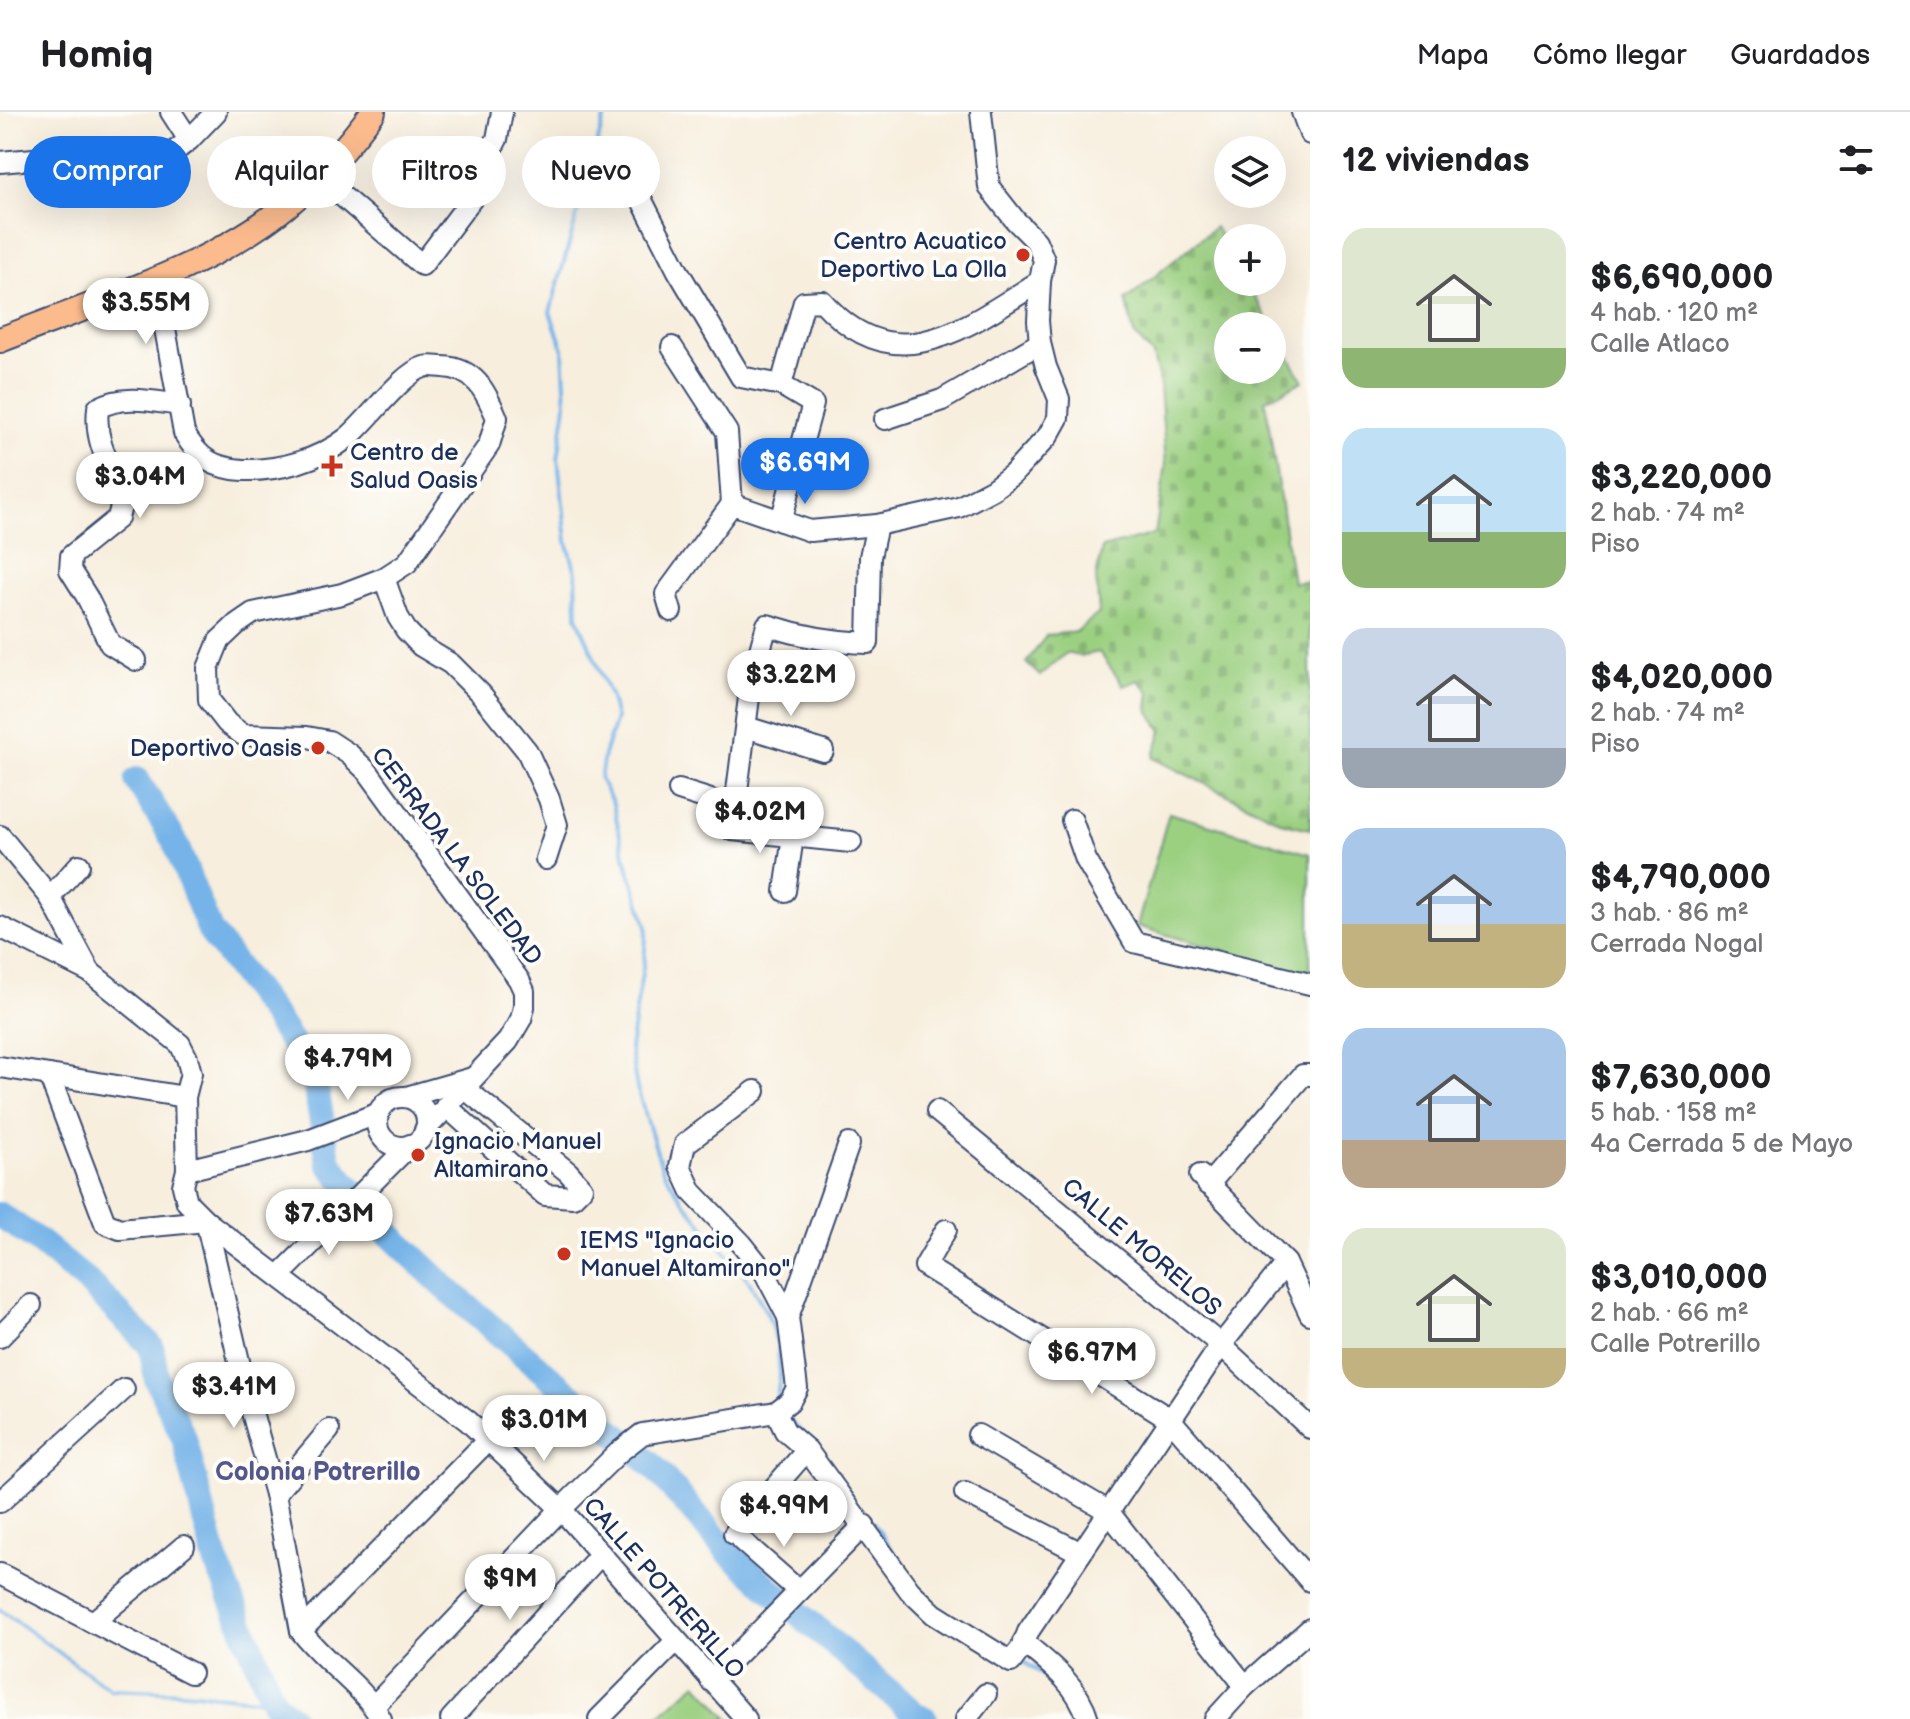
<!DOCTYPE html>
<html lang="es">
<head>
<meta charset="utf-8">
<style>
	body { margin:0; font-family:"Balsamiq Sans",sans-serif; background:#f2f2f2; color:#202124; height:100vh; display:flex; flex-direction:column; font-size:30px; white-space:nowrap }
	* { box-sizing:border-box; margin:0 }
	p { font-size:26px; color:#757577 }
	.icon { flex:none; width:44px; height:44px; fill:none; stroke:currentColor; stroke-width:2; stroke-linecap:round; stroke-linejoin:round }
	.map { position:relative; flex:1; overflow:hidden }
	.panel { display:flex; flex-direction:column; background:#fff; width:600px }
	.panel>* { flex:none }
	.guide { position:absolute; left:24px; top:24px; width:760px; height:72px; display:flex; gap:16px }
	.fabs { position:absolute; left:1214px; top:24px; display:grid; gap:16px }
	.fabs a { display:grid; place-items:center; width:72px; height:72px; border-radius:50%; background:#fff; box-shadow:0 8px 32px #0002; font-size:40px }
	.price { position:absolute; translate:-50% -68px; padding:0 18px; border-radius:28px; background:#fff; color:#222; font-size:26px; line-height:52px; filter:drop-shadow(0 2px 4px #0008) }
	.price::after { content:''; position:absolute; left:50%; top:48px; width:24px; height:18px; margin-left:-12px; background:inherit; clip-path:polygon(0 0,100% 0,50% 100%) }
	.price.active { background:#1a73e8; color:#fff }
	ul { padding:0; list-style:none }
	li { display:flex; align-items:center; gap:24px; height:200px; padding:0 32px }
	li span { display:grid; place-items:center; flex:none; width:224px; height:160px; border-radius:24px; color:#555 }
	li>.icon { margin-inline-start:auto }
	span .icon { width:96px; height:96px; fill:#fffc; stroke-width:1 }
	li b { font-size:34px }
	h2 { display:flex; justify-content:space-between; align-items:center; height:96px; padding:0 32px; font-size:34px }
	.tag { padding:0 28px; border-radius:36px; background:#fff; box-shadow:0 8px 32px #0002; font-size:28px; line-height:72px }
	.tag.active { background:#1a73e8; color:#fff }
	header { display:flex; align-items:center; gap:48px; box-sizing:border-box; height:112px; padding:0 40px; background:#fff; border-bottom:2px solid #e0e0e0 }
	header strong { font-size:38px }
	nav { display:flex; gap:44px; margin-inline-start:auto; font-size:28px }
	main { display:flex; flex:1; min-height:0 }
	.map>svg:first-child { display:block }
</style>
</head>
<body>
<header>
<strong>Homiq</strong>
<nav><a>Mapa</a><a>Cómo llegar</a><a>Guardados</a></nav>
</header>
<main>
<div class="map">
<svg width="1310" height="1607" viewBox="0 0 1310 1607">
	<defs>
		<pattern id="cemetery-stones" width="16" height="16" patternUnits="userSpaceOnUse" patternTransform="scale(2)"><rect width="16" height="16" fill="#9bd081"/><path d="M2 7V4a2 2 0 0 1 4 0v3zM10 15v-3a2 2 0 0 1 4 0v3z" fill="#85b372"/></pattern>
	</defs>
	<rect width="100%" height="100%" fill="#fdfcf7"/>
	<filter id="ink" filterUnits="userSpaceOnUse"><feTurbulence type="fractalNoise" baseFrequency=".0125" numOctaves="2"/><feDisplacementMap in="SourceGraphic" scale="16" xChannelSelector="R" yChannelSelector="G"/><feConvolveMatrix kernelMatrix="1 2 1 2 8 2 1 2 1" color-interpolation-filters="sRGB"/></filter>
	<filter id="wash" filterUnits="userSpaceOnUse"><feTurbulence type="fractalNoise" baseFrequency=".006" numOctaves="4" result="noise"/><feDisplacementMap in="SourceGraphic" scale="32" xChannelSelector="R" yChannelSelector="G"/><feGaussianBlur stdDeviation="1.8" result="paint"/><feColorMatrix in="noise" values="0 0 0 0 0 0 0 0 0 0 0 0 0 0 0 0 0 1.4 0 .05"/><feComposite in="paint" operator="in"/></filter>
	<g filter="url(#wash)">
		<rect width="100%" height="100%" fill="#f7eedd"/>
		<polygon fill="url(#cemetery-stones)" stroke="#5b8070" stroke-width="2" points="1215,115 1228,138 1228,170 1246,170 1272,214 1228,214 1228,258 1272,258 1272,215 1303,269 1265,288 1293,471 1310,469 1310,717 1284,711 1153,646 1162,619 1148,597 1150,580 1138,568 1124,574 1099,540 1080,544 1066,541 1040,564 1026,551 1047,523 1076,520 1099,501 1096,465 1102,436 1155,422 1166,353 1160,274 1153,243 1134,222 1126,188"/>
		<g fill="#9bd081" stroke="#5b8070" stroke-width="2">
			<polygon points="1169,701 1310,742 1310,864 1137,814"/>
			<polygon points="697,1571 729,1607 655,1607"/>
		</g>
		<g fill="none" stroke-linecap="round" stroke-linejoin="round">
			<g stroke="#75b3e8" stroke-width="4">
				<polyline points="606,0 550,200 563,237 566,293 558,347 567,429 576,461 577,504 611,586 616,607 604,643 600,667 613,692 624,742 647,814 644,849 630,936 637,976 663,1059 684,1090 749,1169 768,1203 778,1234 780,1264 777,1284 779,1288"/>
				<polyline points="789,1307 802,1321"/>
				<polyline points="872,1409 894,1441"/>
				<polyline points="0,1498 110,1577 185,1580 273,1589"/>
				<polyline points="1021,1548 1057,1572 1074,1607"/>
			</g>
			<g stroke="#75b3e8" stroke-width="26">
				<polyline points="137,668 174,728 210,819 273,903 314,964 329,1051 381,1114 446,1176 654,1355 731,1443 916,1603 925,1607"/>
				<polyline points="0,1103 38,1129 89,1171 151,1234 157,1268 184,1326 215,1446 273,1589 292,1607"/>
			</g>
		</g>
	</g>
	<g filter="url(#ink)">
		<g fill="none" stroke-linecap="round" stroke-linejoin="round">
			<g stroke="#3c4c71" stroke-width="24">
				<g id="minor">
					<polyline points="171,0 189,28"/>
					<polyline points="1302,0 1310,22"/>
					<polyline points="0,50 34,47 75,52 156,54 189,28 216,0"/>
					<polyline points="320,65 422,153 486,68 485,50 497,27 502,0"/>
					<polyline points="633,71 678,159 741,265 781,273 813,292 781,409"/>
					<path d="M156,167L184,321C199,347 213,356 243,358C278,359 319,348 347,326C367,310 402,261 424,255C429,253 438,255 443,255C475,256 486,280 497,306L489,333L407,451L384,466L342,482L253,501L237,512L219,529L208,556L209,588L227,611L243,623L307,625L329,629L349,642L368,660L519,868L524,879V895L521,907L508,929L425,1018"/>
					<polyline points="672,235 727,320 732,392"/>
					<path d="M781,273L804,190L822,189C896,272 965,216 1040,169"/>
					<polyline points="885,307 942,288 1040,231"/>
					<polyline points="732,392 810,419 877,413 959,395 993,377 1013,362 1048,324 1058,306 1059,287 1046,255 1040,231 1038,209 1040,169 1044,148 1036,129 1015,108 989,75 981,0"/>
					<polyline points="384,466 398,505 406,518 421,534 451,552 481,582 527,639 549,687 557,713 546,747"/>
					<polyline points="671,499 666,482 732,392"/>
					<path d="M136,548L110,532L87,485L70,458L71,444L118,406L124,383C110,352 94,332 98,296C124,282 151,289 180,293"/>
					<polyline points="746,615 823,639"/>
					<polyline points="679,678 736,696"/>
					<polyline points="1072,708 1086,748 1134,830 1310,872"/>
					<polyline points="0,724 50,785 90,860"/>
					<path d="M851,730L732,718L751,570L767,513C800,524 834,530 868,531L870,445L877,413"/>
					<polyline points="785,779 793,725"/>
					<polyline points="50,785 79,753"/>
					<polyline points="0,815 90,860 180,932 187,946 191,961 185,985 187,1058 183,1074 187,1090 206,1109 468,1309 561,1397 746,1607"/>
					<polyline points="0,955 185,985"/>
					<polyline points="49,963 105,1111 120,1117 206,1109"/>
					<polyline points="406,985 472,966"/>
					<circle cx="402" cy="1010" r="25"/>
					<polyline points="446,994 545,1083 573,1085 582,1076 568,1060 463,975"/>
					<polyline points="937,999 1221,1233 1310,1316"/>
					<polyline points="187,1058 308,1028 379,1001"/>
					<polyline points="1200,1063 1286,1151 1310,1202"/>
					<polyline points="1208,1073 1303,963 1310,963"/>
					<path d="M206,1109L246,1279L275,1382L301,1519C324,1551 362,1572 381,1607"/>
					<polyline points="946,1118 925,1154 1170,1307 1310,1469"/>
					<polyline points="279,1164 410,1033"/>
					<polyline points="788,1205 849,1032"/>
					<polyline points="0,1225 31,1193"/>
					<polyline points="776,1300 785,1319 807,1338 910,1479 934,1502 1011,1550 1022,1535 1028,1520 1221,1233 1286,1151"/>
					<polyline points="978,1323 1108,1399 1245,1574"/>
					<polyline points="965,1381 1081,1441"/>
					<polyline points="275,1382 329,1318"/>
					<polyline points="0,1390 124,1277"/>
					<polyline points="734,1422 807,1338"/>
					<polyline points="741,1428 799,1479"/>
					<polyline points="0,1462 191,1561"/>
					<polyline points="93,1510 184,1434"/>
					<polyline points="301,1519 487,1329"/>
					<path d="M1023,1530C1050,1552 1078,1573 1088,1607"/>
					<polyline points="711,1569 864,1413"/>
					<polyline points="374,1594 561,1397 619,1340 642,1322 776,1300 790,1289 797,1276 788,1205 765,1161 742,1132 692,1080 680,1054 685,1032 755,979"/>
					<polyline points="451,1607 601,1442"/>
					<polyline points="599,1607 676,1529"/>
					<polyline points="966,1607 986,1582"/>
					<polyline points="1215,1607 1245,1574 1310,1517"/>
				</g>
			</g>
			<g stroke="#3c4c71" stroke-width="28">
				<path id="major" d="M0,228C91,192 211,156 286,94C320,66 347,35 373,0"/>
			</g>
			<use href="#minor" stroke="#fff" stroke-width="20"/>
			<use href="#major" stroke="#fbbb8d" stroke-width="24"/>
		</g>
	</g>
	<g fill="#c8321e" stroke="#fdfcf7" stroke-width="3">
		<circle cx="1023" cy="143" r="8"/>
		<path d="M328 342h8v8h8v8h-8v8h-8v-8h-8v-8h8z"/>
		<circle cx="318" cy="636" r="8"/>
		<circle cx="418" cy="1043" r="8"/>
		<circle cx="564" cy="1142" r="8"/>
	</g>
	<g text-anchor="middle" stroke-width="8" stroke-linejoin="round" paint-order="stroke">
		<g font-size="24" fill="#1b2f5e" stroke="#fdfcf7" text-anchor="start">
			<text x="1007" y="137" text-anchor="end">Centro Acuatico<tspan x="1007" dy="28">Deportivo La Olla</tspan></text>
			<text x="350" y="348">Centro de<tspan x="350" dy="28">Salud Oasis</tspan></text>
			<text x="302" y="644" text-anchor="end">Deportivo Oasis</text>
			<text x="434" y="1037">Ignacio Manuel<tspan x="434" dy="28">Altamirano</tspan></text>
			<text x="580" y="1136">IEMS "Ignacio<tspan x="580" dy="28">Manuel Altamirano"</tspan></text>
		</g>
		<g font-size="24" fill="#1b2f5e" stroke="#fdfcf7">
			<text transform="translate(457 744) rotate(53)" y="8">CERRADA LA SOLEDAD</text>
			<text transform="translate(1142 1135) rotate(40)" y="8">CALLE MORELOS</text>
			<text transform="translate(664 1476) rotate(49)" y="8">CALLE POTRERILLO</text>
		</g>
		<g font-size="26" font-weight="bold" fill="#54578b" stroke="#fdfcf7">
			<text x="318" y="1368">Colonia Potrerillo</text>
		</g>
	</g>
</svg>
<div class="fabs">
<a><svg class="icon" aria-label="layers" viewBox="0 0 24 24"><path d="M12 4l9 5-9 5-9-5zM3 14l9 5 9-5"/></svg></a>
<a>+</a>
<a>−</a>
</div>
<b class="price" style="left:146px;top:234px">$3.55M</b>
<b class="price active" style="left:805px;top:394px">$6.69M</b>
<b class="price" style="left:140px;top:408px">$3.04M</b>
<b class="price" style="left:791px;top:606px">$3.22M</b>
<b class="price" style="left:760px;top:743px">$4.02M</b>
<b class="price" style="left:348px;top:990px">$4.79M</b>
<b class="price" style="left:329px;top:1145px">$7.63M</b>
<b class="price" style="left:1092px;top:1284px">$6.97M</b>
<b class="price" style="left:234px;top:1318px">$3.41M</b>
<b class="price" style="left:544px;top:1351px">$3.01M</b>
<b class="price" style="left:784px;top:1437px">$4.99M</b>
<b class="price" style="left:510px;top:1510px">$9M</b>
<div class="guide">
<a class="tag active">Comprar</a>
<a class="tag">Alquilar</a>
<a class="tag">Filtros</a>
<a class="tag">Nuevo</a>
</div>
</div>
<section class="panel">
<h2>12 viviendas<svg class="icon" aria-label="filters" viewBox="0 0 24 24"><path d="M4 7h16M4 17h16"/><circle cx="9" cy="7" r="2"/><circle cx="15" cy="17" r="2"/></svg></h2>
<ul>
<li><span style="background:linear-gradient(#dfe7d0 75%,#8fb573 0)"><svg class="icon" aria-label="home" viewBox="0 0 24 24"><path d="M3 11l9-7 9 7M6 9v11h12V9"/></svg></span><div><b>$6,690,000</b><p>4 hab. · 120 m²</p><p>Calle Atlaco</p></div></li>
<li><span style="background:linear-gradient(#bfe0f5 65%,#8fb573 0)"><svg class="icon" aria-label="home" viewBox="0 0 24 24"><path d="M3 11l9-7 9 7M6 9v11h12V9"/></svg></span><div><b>$3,220,000</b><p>2 hab. · 74 m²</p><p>Piso</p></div></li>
<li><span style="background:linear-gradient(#c9d6e8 75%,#9aa5b1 0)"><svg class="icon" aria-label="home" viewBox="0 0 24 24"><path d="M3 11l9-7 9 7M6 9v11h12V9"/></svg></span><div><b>$4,020,000</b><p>2 hab. · 74 m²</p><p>Piso</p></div></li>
<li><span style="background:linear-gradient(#a9c7e8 60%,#c2b280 0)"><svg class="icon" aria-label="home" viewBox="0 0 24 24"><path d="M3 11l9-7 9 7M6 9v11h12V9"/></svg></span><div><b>$4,790,000</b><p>3 hab. · 86 m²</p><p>Cerrada Nogal</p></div></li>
<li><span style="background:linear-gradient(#a9c7e8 70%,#b9a48a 0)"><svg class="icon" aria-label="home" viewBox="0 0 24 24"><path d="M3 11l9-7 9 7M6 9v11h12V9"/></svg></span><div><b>$7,630,000</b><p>5 hab. · 158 m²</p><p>4a Cerrada 5 de Mayo</p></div></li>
<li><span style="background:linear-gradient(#dfe7d0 75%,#c2b280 0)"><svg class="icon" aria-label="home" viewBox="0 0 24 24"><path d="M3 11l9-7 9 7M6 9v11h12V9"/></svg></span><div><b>$3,010,000</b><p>2 hab. · 66 m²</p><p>Calle Potrerillo</p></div></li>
</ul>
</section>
</main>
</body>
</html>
